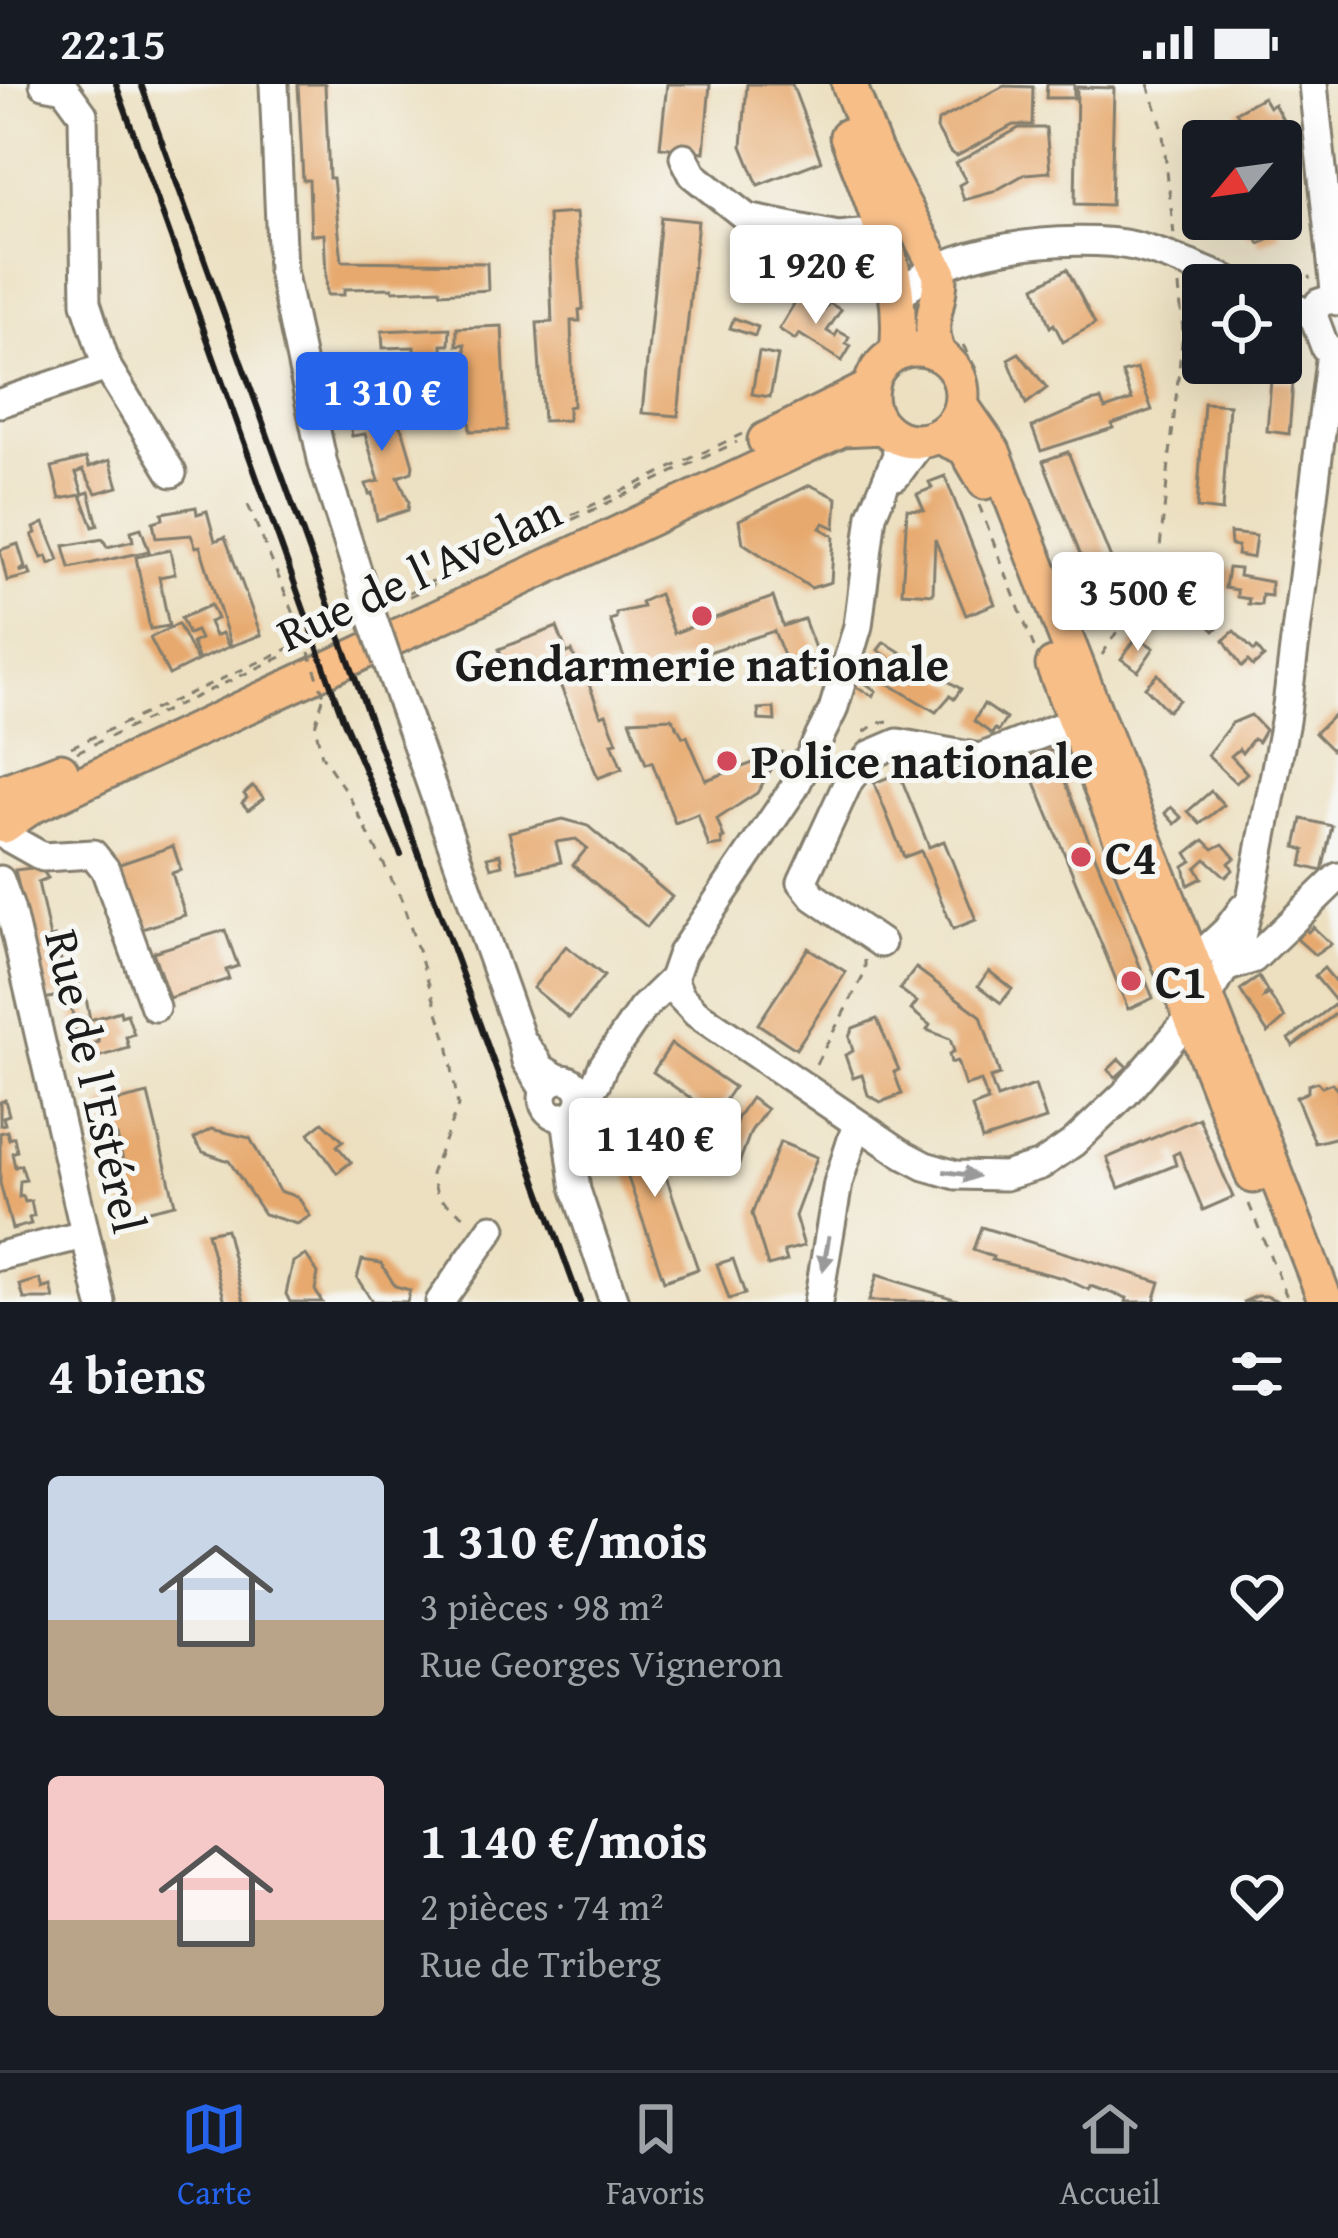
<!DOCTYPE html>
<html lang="fr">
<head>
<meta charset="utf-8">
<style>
	body { margin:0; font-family:"Gentium Book Plus",serif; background:#242831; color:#f1f3f6; height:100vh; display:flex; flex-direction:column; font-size:45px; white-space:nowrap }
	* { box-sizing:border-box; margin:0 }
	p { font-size:39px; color:#9ea1a6 }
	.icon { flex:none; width:66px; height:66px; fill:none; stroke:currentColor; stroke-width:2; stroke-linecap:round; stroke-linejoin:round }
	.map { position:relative; height:1218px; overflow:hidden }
	.panel { display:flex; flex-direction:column; background:#171b24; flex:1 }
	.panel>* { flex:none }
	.needle { width:78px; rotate:241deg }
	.fabs { position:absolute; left:1182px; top:36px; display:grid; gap:24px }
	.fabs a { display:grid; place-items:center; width:120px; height:120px; border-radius:12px; background:#171b24; box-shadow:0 12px 48px #0002; font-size:60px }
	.price { position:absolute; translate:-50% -102px; padding:0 27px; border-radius:12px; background:#fff; color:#222; font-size:39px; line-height:78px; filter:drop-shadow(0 3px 6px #0008) }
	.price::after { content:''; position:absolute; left:50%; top:72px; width:36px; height:27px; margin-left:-18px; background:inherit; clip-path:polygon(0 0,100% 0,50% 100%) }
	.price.on { background:#2563eb; color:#fff }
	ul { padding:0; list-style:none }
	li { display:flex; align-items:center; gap:36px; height:300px; padding:0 48px }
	li span { display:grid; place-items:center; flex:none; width:336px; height:240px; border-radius:12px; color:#555 }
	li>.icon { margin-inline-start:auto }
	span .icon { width:144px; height:144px; fill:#fffc; stroke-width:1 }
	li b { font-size:51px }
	h2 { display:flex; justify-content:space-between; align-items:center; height:144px; padding:0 48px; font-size:51px }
	.status { display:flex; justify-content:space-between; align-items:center; height:84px; padding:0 60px; background:#171b24; direction:ltr }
	.status svg { height:33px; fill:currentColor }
	.tab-bar { display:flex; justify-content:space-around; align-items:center; height:168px; border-top:3px solid #363941; background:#171b24; font-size:33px; color:#9ea1a6 }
	.tab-bar a { display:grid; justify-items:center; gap:6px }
	.tab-bar .on { color:#2563eb }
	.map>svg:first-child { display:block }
</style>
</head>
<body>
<div class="status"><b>22:15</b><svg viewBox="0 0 49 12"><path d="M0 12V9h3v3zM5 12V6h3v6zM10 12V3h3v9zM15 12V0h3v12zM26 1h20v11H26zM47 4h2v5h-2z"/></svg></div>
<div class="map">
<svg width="1338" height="1218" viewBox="0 0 1338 1218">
	<rect width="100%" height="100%" fill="#f6f6f2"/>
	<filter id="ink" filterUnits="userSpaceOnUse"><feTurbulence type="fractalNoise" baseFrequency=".00833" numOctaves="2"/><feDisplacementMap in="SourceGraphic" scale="24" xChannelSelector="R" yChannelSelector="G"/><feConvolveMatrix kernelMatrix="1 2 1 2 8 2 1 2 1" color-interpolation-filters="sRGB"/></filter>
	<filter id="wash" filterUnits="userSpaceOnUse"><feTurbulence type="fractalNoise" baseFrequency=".004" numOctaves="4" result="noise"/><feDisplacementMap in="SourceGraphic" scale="48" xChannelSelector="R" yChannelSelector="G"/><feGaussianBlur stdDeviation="2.7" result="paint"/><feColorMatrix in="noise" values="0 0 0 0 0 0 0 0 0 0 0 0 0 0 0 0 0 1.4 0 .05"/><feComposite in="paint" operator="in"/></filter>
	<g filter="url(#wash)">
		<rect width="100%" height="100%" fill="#ece0c1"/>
		<g id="blocks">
			<g fill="#e7a96d">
				<polygon points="298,0 325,0 329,94 333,94 342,177 487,179 488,206 441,209 440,205 393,207 392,204 344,205 344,211 327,211 324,150 311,151 309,96 303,96"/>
				<polygon points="667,0 710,0 704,68 660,63"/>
				<polygon points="747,0 792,0 821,77 758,101 742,62"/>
				<polygon points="1047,0 1074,0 1074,14 1046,14"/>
				<polygon points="1004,2 1033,3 1032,41 1013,41 957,72 950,68 937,45 938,37"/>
				<polygon points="1077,3 1114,4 1111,121 1075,120"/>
				<polygon points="1263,13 1269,23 1274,20 1289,47 1284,50 1289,60 1281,64 1281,57 1246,57 1237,41 1242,38 1236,28"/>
				<polygon points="1019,44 1046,44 1050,88 1025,90 993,108 964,116 959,101 966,97 956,79"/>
				<polygon points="1281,121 1289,139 1277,144 1280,150 1260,160 1253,147 1247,150 1240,135 1281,135"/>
				<polygon points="576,129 583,225 579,226 580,237 571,237 573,322 568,323 568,336 543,337 537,239 552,238 548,131"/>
				<polygon points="661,133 698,137 678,332 642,329"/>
				<polygon points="1067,185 1095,240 1063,258 1054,240 1050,243 1035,203"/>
				<polygon points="798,213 824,226 829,219 841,226 827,247 835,252 838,247 849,253 846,260 851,262 842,277 799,250 795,256 779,245"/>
				<polygon points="734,234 758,243 755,252 730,244"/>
				<polygon points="502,242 507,346 470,347 465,260 457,261 457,244"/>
				<polygon points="450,244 449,261 442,261 443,300 416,300 414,263 383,264 382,247"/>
				<polygon points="759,268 778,272 770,313 752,310"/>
				<polygon points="1019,269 1047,304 1026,320 1008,275"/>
				<polygon points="1137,285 1152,326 1112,340 1113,344 1041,367 1032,343 1090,318 1101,316 1105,325 1132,316 1122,289"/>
				<polygon points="1271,296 1293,298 1289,350 1267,347"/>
				<polygon points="372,307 384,335 383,343 398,340 403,347 413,381 412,388 398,393 409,418 408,426 377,436 372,409 369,410 366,400 379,397 365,350 352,352 348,324 345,325 342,316"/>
				<polygon points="1204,319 1229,321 1222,427 1197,424"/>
				<polygon points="1068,368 1121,500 1096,510 1043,377"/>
				<polygon points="86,374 89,383 110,376 118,403 96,409 83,386 76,389 83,410 89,408 98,441 93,443 81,411 60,415 52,383"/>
				<polygon points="945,392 995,520 966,531 935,455 933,510 902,508 907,425 924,426 917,410 932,404 929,398"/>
				<polygon points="810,401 837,414 835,444 824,439 820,444 834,452 831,498 811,504 743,459 739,436"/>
				<polygon points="196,423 197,430 207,427 215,457 225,453 261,551 231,562 200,462 196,463 191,451 156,454 153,438 163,435 162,429"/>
				<polygon points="44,439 59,476 50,480 47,472 42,474 32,451 36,449 34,444"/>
				<polygon points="141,444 149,467 70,484 64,462 103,455 107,463 133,457 131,447"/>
				<polygon points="1230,449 1256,452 1253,474 1237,471 1238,462 1231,461"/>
				<polygon points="18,460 25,483 19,488 29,485 31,491 7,497 0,466"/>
				<polygon points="170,466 175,490 159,493 169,542 150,545 136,473"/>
				<polygon points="1228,484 1240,485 1239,492 1271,498 1271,512 1262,511 1261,521 1248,520 1249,515 1237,513 1237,506 1225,504"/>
				<polygon points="659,510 674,549 773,513 783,542 804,535 822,583 793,594 774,547 631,593 610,536 616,534 616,529 643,523 641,518"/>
				<polygon points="1194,519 1217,544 1214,547 1190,523"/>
				<polygon points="211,521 217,535 209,538 215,552 222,549 229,563 199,576 192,559 200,555 196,547 188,550 181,534"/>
				<polygon points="178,540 197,577 169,591 150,554"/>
				<polygon points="557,543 567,569 572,567 576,577 580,576 601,632 606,630 617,658 612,659 622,685 598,694 550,576 510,591 499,565"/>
				<polygon points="1234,547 1254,567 1257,564 1264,573 1253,582 1248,577 1242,583 1224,556"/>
				<polygon points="1137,553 1154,564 1138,587 1121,575"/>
				<polygon points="884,558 961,605 954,615 950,612 936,628 887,599 893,588 887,583 892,576 878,566"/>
				<polygon points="1158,590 1179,616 1168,627 1145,603"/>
				<polygon points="857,593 876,607 873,612 856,603"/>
				<polygon points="984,620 1006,635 998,647 995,645 992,650 974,637"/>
				<polygon points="774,624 775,637 759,636 758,625"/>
				<polygon points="1338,627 1338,660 1332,666 1315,649"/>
				<polygon points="1251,631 1265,646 1258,658 1253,655 1242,669 1239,665 1231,672 1247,689 1236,699 1207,671 1232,639"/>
				<polygon points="672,634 683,653 687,652 706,696 781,669 757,709 717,735 724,754 721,755 722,761 709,763 698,730 675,739 652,678 646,680 630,636"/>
				<polygon points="1052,666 1153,914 1128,925 1026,676"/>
				<polygon points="899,689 929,763 944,757 976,836 953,845 921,767 904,773 874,699"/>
				<polygon points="253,702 264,714 248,726 242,719 247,714 244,710"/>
				<polygon points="1211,707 1224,721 1200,740 1188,727"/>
				<polygon points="1171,723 1182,734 1175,740 1165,729"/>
				<polygon points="563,735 588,742 672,813 647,843 573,781 587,764 576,755 556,758 561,778 519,787 509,748"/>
				<polygon points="1302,735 1332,742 1322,787 1302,782 1305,766 1296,763"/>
				<polygon points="1204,756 1213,765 1223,760 1235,774 1229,779 1233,786 1226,793 1206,775 1196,784 1202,794 1188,801 1184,782 1192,777 1187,769"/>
				<polygon points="173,762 181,786 172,789 185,831 139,846 117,781"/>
				<polygon points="500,770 502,781 491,784 487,773"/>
				<polygon points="40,783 48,794 38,798 50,854 55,853 64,888 75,886 78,900 66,903 68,910 44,915 15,786"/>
				<polygon points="1313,843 1331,860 1315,871 1297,855 1305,845 1308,848"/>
				<polygon points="225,846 238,882 226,886 229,895 169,914 153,868"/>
				<polygon points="566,862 604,892 569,934 533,904"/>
				<polygon points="808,864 846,888 796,965 758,940"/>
				<polygon points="916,884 981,932 1000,991 990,994 997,1014 1035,1001 1046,1035 982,1056 972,1023 988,1017 981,997 965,1002 957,977 951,979 949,970 954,967 950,955 927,946 930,941 911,926 917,918 900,905"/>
				<polygon points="1324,884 1338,901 1338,920 1315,892"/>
				<polygon points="989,887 1012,905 1001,919 978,902"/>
				<polygon points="1259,893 1267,907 1264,913 1269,910 1285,934 1268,949 1240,906"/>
				<polygon points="86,914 90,936 120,927 121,932 127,930 134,950 126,953 129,964 85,977 81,964 99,958 96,949 76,948 70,917"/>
				<polygon points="1334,921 1338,928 1293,962 1289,955"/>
				<polygon points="877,935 899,986 894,988 902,1010 881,1018 868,1011 862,991 853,994 845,971 853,967 849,953 853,944"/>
				<polygon points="671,960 734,1003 715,1031 653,988"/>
				<polygon points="1119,975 1127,983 1116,993 1108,986"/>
				<polygon points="1317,998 1322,1003 1332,999 1338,1007 1338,1053 1315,1059 1296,1013 1308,1008 1308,1001"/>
				<polygon points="148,1010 175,1120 128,1131 120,1100 128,1098 117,1052 109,1054 101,1021"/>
				<polygon points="751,1014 767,1025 751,1047 737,1085 722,1078 738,1033"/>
				<polygon points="5,1016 9,1031 3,1033 5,1040 0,1041 0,1018"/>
				<polygon points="644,1029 698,1185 664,1197 613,1051 634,1043 631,1033"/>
				<polygon points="1199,1034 1233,1113 1203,1126 1179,1068 1173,1071 1176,1081 1119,1104 1107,1074"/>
				<polygon points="323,1038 343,1057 337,1062 351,1078 337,1089 309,1049"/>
				<polygon points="211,1045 250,1054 279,1107 298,1113 310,1132 297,1140 264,1130 229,1077 203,1068 194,1055"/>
				<polygon points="7,1047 9,1055 14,1053 17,1067 12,1069 15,1083 21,1081 26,1096 20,1097 19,1113 23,1112 25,1118 31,1117 34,1132 29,1134 31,1140 12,1145 0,1099 0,1049"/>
				<polygon points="780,1058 817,1073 795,1132 804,1162 784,1167 787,1177 768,1182 752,1130"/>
				<polygon points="981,1143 1160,1198 1154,1218 1126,1218 1127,1214 1090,1202 1089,1206 1063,1194 992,1176 993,1173 973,1166"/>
				<polygon points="226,1145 244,1218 225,1218 207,1149"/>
				<polygon points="306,1171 318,1189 315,1206 322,1218 290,1218 286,1210 293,1178"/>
				<polygon points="733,1175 745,1210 729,1215 717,1180"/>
				<polygon points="362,1176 381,1179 395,1202 410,1206 407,1218 372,1217 357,1194"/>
				<polygon points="877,1191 961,1217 961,1218 869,1217"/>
				<polygon points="40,1195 43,1205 51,1202 54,1215 24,1215 20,1201"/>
				<polygon points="1257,1212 1266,1212 1280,1218 1243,1218"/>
			</g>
		</g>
	</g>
	<g filter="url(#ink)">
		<use href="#blocks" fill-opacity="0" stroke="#847e6e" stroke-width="3"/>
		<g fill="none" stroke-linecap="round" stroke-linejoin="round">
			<g stroke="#847e6e" stroke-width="33">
				<g id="minor">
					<polyline points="44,0 64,4 83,30 86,219 107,283 172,389"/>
					<polyline points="274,0 282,186 323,380 369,524"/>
					<polyline points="1313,0 1336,216"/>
					<polyline points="684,73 693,91 747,134 838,152 882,148"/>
					<path d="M815,186C836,183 841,169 849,151"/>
					<path d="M899,215C932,162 1076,149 1134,162C1170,171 1205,187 1239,201"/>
					<polyline points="1338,217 1331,215 1319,219 1313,231 1325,263 1338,269"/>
					<polyline points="1281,219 1313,231"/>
					<polyline points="0,319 107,283"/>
					<polyline points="896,392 922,357"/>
					<polyline points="387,576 521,955"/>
					<polyline points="2,750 43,773 93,770 105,785 155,923"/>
					<polyline points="0,796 10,824 101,1218"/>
					<polyline points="881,859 814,813 802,798 849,696 870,671 898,659 980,674 1075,637"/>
					<polyline points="1225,884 1253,875 1338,793"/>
					<polyline points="1179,891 1227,846 1243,824"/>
					<polyline points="673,895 680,912 696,929 904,1071 925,1082 956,1091 1005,1092 1041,1081 1073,1059 1125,1010 1208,913 1239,860 1252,810 1285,637 1331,268"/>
					<circle cx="562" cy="1014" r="19"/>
					<polyline points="544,1005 526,977 521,955 542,985 559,995"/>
					<polyline points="581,1017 596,999 603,982 642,925 673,895 682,869 794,704 833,626 858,542 872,431 897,371 896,352"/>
					<polyline points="566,1033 576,1106 614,1218"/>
					<polyline points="0,1172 84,1151"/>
					<polyline points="440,1218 492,1144"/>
					<polyline points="818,1218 838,1099 857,1040"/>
				</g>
			</g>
			<g stroke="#847e6e" stroke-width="39">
				<g id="major">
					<path d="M849,0L875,67L940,190C941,224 924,235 939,271"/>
					<path d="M847,52C874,121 906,193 897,268"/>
					<circle cx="916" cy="311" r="46"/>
					<polyline points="961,321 993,367 1326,1218"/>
					<polyline points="938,352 965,364 985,398"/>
					<polyline points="765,356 871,303"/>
					<polyline points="1053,581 1253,1092"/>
					<polyline points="0,709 61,686"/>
					<polyline points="4,742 31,723 842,345 883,343"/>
				</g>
			</g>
			<g stroke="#847e6e" stroke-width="3" stroke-dasharray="9 9" stroke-linecap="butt">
				<polyline points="1148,0 1162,42 1174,151"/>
				<polyline points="1291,196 1311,193"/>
				<polyline points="963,261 976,285 977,302"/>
				<polyline points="248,421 303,551 296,554 291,542 286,544 292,562"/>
				<polyline points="979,421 1034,563"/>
				<polyline points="393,516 742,350"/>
				<polyline points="393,520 737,358"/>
				<polyline points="1102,571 1158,483 1183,248 1179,202"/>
				<polyline points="323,615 315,642 322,672 349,712 401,814 448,959 458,1022 431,1090 438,1113 468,1135"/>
				<polyline points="864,648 877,639 893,636"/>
				<polyline points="71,663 352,536"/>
				<polyline points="77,668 352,540"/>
				<polyline points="816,980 865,889 865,876"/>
				<polyline points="1249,1120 1289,1218"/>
			</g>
			<use href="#minor" stroke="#fff" stroke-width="27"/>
			<use href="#major" stroke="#f7be88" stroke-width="33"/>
			<g stroke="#1c1c1c" stroke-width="6">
				<polyline points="116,0 343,635 401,771"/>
				<polyline points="141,0 580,1218"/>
			</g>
			<g stroke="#847e6e" stroke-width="33" stroke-linecap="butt">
				<polyline id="minor-bridge" points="369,524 387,576"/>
			</g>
			<polyline stroke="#847e6e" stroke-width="3" stroke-dasharray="9 9" stroke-linecap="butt" points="303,551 324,612"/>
			<use href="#minor-bridge" stroke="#fff" stroke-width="27"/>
		</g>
		<defs><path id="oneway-solid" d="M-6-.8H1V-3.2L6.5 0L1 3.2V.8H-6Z" transform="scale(3)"/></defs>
		<g fill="#999">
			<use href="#oneway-solid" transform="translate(961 1090) rotate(8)"/>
			<use href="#oneway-solid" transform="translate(826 1169) rotate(100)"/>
		</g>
	</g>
	<g fill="#d1495b" stroke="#f6f6f2" stroke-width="4.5">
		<circle cx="702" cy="532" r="12"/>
		<circle cx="727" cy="677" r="12"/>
		<circle cx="1081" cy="773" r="12"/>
		<circle cx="1131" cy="897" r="12"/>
	</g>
	<g text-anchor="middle" stroke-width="10" stroke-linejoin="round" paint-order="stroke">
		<g font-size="48" fill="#1c1c1c" stroke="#f6f6f2">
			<text transform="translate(419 488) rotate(-25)" y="17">Rue de l'Avelan</text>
			<text transform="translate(96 997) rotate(77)" y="17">Rue de l'Estérel</text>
		</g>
		<g font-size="48" font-weight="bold" fill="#1c1c1c" stroke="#f6f6f2" text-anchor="start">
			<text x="702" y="597" text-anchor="middle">Gendarmerie nationale</text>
			<text x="751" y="694">Police nationale</text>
			<text x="1105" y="790">C4</text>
			<text x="1155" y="914">C1</text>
		</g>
	</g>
</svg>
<div class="fabs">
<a><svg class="needle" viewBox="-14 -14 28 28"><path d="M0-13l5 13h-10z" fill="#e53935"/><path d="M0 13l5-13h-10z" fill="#9ea1a6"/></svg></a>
<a><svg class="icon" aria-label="locate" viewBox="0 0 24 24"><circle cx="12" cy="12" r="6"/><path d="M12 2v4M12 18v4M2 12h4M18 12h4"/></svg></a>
</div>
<b class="price" style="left:816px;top:243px">1 920 €</b>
<b class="price on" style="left:382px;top:370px">1 310 €</b>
<b class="price" style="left:1138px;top:570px">3 500 €</b>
<b class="price" style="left:655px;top:1116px">1 140 €</b>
</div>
<section class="panel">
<h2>4 biens<svg class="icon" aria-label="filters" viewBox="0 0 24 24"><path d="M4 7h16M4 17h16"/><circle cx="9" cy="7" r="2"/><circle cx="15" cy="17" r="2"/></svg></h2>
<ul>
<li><span style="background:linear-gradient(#c9d6e8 60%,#b9a48a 0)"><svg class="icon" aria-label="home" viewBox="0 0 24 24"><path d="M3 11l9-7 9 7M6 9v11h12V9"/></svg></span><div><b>1 310 €/mois</b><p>3 pièces · 98 m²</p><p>Rue Georges Vigneron</p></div><svg class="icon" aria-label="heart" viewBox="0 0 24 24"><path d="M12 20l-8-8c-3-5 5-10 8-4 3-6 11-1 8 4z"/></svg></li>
<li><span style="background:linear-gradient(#f6c9c9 60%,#b9a48a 0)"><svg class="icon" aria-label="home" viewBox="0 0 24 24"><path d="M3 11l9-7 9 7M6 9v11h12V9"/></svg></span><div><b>1 140 €/mois</b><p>2 pièces · 74 m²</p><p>Rue de Triberg</p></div><svg class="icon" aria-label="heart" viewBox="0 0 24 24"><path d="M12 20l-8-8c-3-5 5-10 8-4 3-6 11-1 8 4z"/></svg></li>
</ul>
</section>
<nav class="tab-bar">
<a class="on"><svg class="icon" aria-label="map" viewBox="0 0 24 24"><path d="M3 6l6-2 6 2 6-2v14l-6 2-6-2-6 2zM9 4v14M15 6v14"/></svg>Carte</a>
<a><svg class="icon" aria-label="saved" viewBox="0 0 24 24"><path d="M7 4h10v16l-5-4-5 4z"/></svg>Favoris</a>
<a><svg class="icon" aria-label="home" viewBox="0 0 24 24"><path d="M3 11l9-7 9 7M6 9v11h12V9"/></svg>Accueil</a>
</nav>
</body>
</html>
